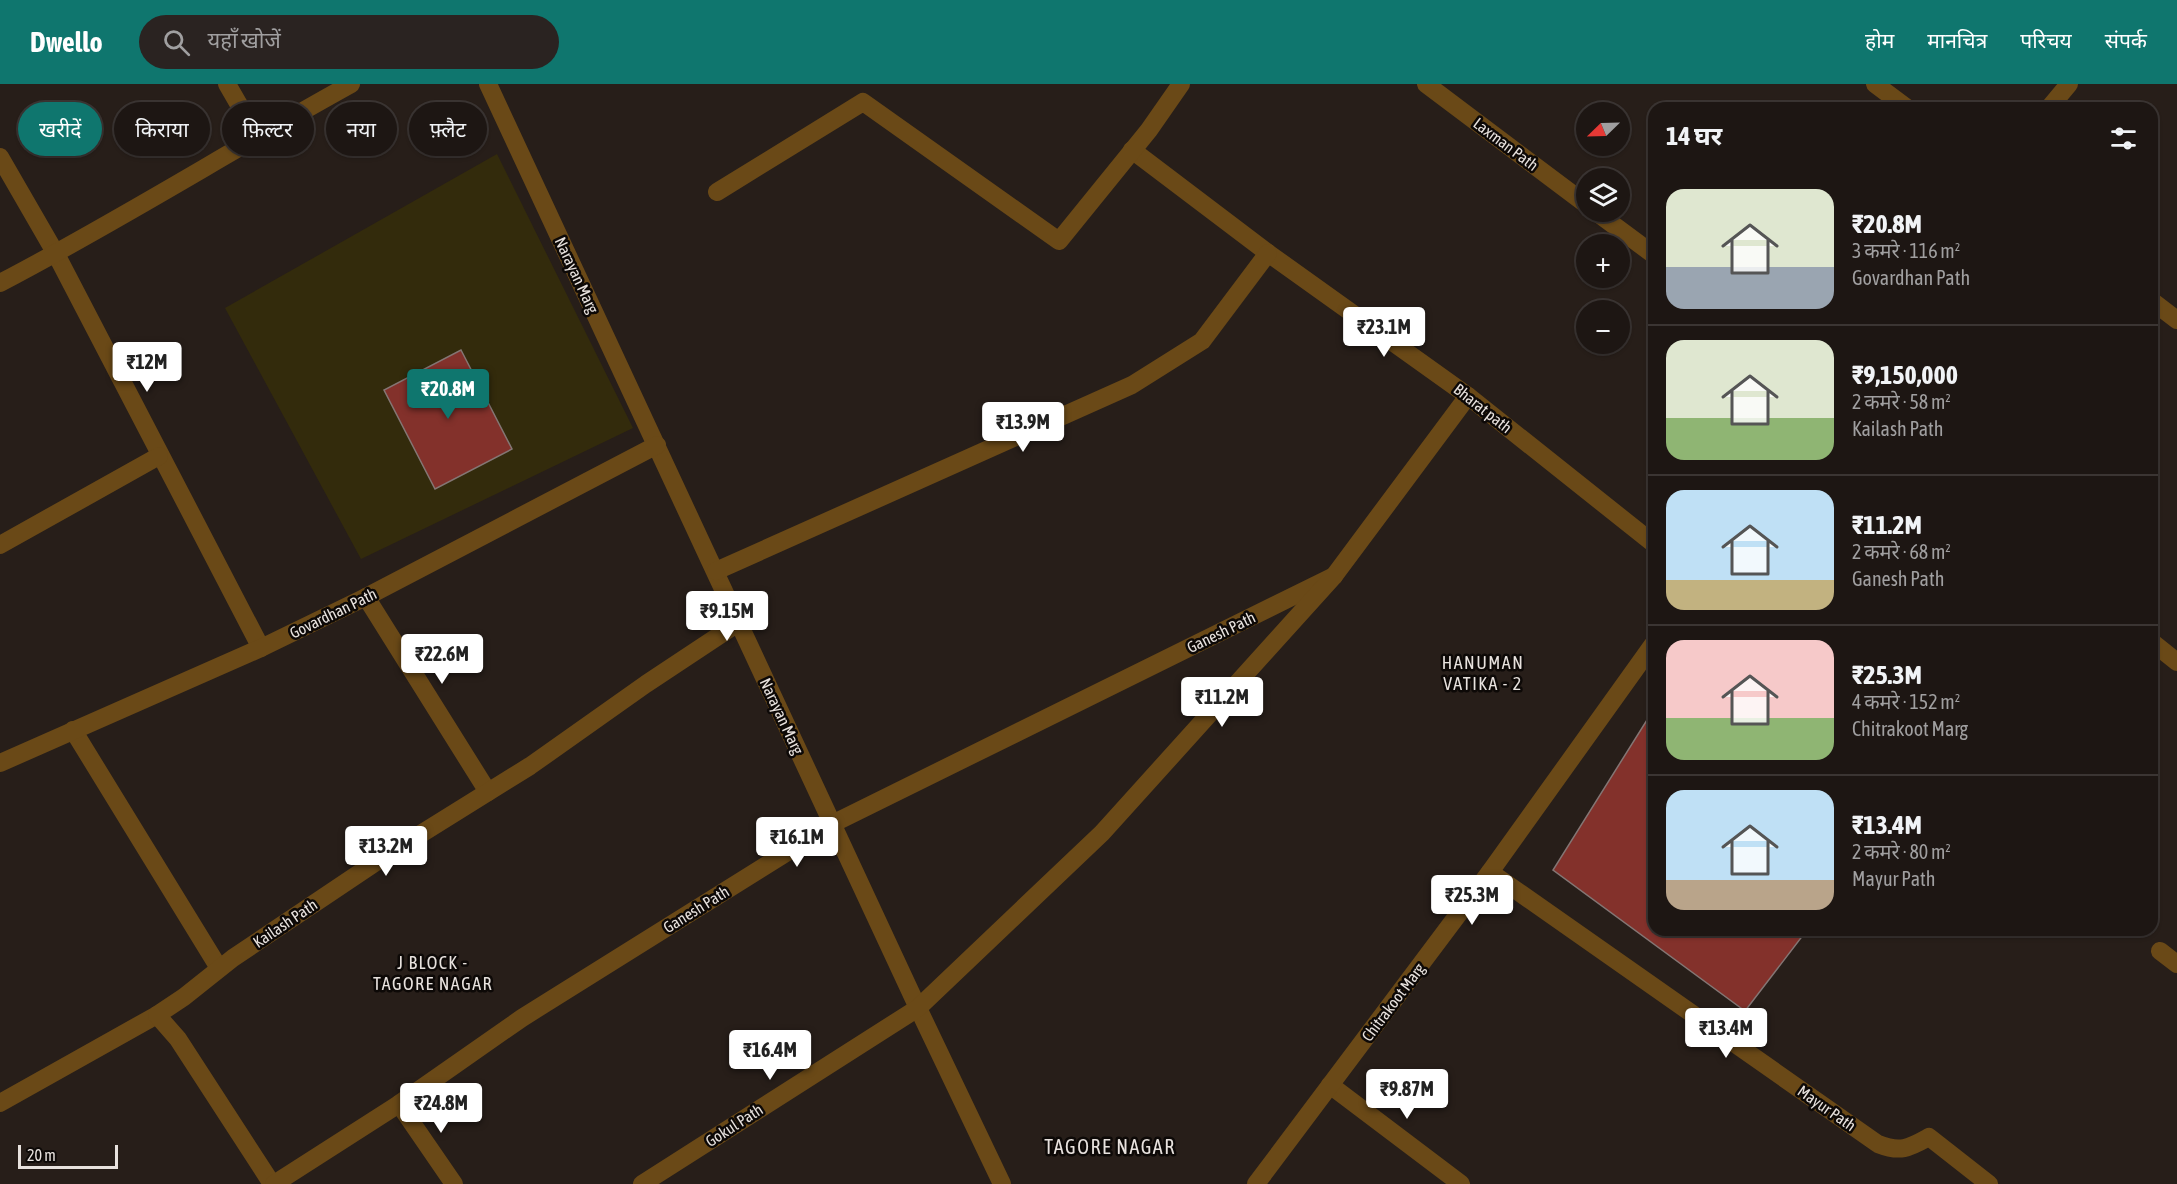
<!DOCTYPE html>
<html lang="hi">
<head>
<meta charset="utf-8">
<style>
	body { margin:0; font-family:"Asap Condensed","Noto Sans Devanagari",sans-serif; background:#2a2321; color:#f1f3f6; height:100vh; display:flex; flex-direction:column; font-size:22px; white-space:nowrap }
	* { box-sizing:border-box; margin:0 }
	p { font-size:20px; color:#a09fa0 }
	.icon { flex:none; width:33px; height:33px; fill:none; stroke:currentColor; stroke-width:2; stroke-linecap:round; stroke-linejoin:round }
	.map { position:relative; flex:1; overflow:hidden }
	.panel { position:absolute; left:1648px; top:18px; width:510px; height:834px; display:flex; flex-direction:column; background:#1d1613; border-radius:18px; box-shadow:0 2px 4px #0004,0 0 0 2px #3b3533 }
	.panel>* { flex:none }
	.top-card { position:absolute; left:18px; top:18px; width:570px; height:54px; display:flex; gap:12px }
	.needle { width:39px; rotate:247deg }
	.controls { position:absolute; left:1576px; top:18px; display:grid; gap:12px }
	.controls a { display:grid; place-items:center; width:54px; height:54px; border-radius:50%; background:#1d1613; box-shadow:0 2px 4px #0004,0 0 0 2px #3b3533; font-size:30px }
	.scale { position:absolute; left:18px; bottom:15px; width:100px; box-sizing:border-box; padding-left:6px; border:3px solid #e8e2de; border-top:0; font-size:16px; line-height:21px; white-space:nowrap; color:#e8e2de; -webkit-text-stroke:4px #0d0907; paint-order:stroke }
	.price { position:absolute; translate:-50% -51px; padding:0 14px; border-radius:6px; background:#fff; color:#222; font-size:20px; line-height:39px; filter:drop-shadow(0 2px 3px #0008) }
	.price::after { content:''; position:absolute; left:50%; top:36px; width:18px; height:14px; margin-left:-9px; background:inherit; clip-path:polygon(0 0,100% 0,50% 100%) }
	.price.active { background:#0f766e; color:#fff }
	ul { padding:0; list-style:none }
	li { display:flex; align-items:center; gap:18px; height:150px; padding:0 18px }
	li+li { border-top:2px solid #3b3533 }
	li span { display:grid; place-items:center; flex:none; width:168px; height:120px; border-radius:18px; color:#555 }
	li>.icon { margin-inline-start:auto }
	span .icon { width:72px; height:72px; fill:#fffc; stroke-width:1 }
	li b { font-size:26px }
	h2 { display:flex; justify-content:space-between; align-items:center; height:72px; padding:0 18px; font-size:26px }
	.chip { padding:0 21px; border-radius:27px; background:#1d1613; box-shadow:0 2px 4px #0004,0 0 0 2px #3b3533; font-size:21px; line-height:54px }
	.chip.active { background:#0f766e; color:#fff }
	header { display:flex; align-items:center; gap:36px; box-sizing:border-box; height:84px; padding:0 30px; background:#0f766e; color:#fff }
	header strong { font-size:28px }
	nav { display:flex; gap:33px; margin-inline-start:auto; font-size:21px }
	.search { width:420px; height:54px; background:#2a2321; display:flex; align-items:center; gap:15px; box-sizing:border-box; padding:0 21px; border-radius:33px; color:#a09fa0; font-size:22px }
	.map>svg:first-child { display:block }
</style>
</head>
<body>
<header>
<strong>Dwello</strong>
<div class="search"><svg class="icon" aria-label="search" viewBox="0 0 24 24"><circle cx="10" cy="10" r="6"/><path d="M15 15l6 6"/></svg>यहाँ खोजें</div>
<nav><a>होम</a><a>मानचित्र</a><a>परिचय</a><a>संपर्क</a></nav>
</header>
<div class="map">
<svg width="2177" height="1100" viewBox="0 0 2177 1100">
	<rect width="100%" height="100%" fill="#271e19"/>
	<polygon fill="#332b0c" points="497,70 633,344 361,475 225,224"/>
	<g fill="#83312b" stroke="#847674" stroke-width="1.5">
		<polygon points="461,266 512,365 435,405 384,306"/>
		<polygon points="1652,628 1654,629 1654,846 1807,846 1745,927 1553,786"/>
	</g>
	<g fill="none" stroke-linecap="round" stroke-linejoin="round">
		<g stroke="#6a4917" stroke-width="18">
			<polyline points="227,0 257,52"/>
			<polyline points="488,0 918,924 1002,1100"/>
			<polyline points="1426,0 1587,121"/>
			<polyline points="1875,0 1907,24"/>
			<polyline points="1132,66 1268,169 1468,312 1654,460"/>
			<polyline points="0,73 56,170 261,564"/>
			<polyline points="717,108 863,18 1059,157 1149,46 1181,0"/>
			<polyline points="1596,128 1654,171"/>
			<path d="M0,199C119,137 233,65 351,0"/>
			<polyline points="2152,217 2177,236"/>
			<polyline points="0,461 159,372"/>
			<polyline points="716,487 1132,301 1202,257 1268,169"/>
			<polyline points="366,513 488,708"/>
			<polyline points="2152,558 2177,578"/>
			<polyline points="73,646 219,884"/>
			<polyline points="0,679 261,564 366,513 657,361"/>
			<path d="M1490,788L1878,1060C1901,1069 1909,1064 1929,1053L1989,1100"/>
			<polyline points="2160,867 2177,880"/>
			<polyline points="1330,1001 1461,1100"/>
			<polyline points="0,1019 157,931"/>
			<polyline points="399,1020 454,1100"/>
			<polyline points="272,1100 178,955 157,931 184,913 233,874 379,776 530,682 646,600 738,539"/>
			<polyline points="274,1100 399,1020 522,934 832,740 1334,492"/>
			<polyline points="642,1100 918,924 1102,749 1334,492 1468,312"/>
		</g>
		<g stroke="#6a4917" stroke-width="18">
			<polyline points="2049,24 2069,0"/>
			<polyline points="1256,1100 1490,788 1654,559"/>
		</g>
	</g>
	<g text-anchor="middle" stroke-width="5" stroke-linejoin="round" paint-order="stroke">
		<g font-size="16" fill="#e8e2de" stroke="#0d0907">
			<text transform="translate(1506 60) rotate(37)" y="6">Laxman Path</text>
			<text transform="translate(577 191) rotate(65)" y="6">Narayan Marg</text>
			<text transform="translate(1483 324) rotate(38)" y="6">Bharat path</text>
			<text transform="translate(333 529) rotate(-26)" y="6">Govardhan Path</text>
			<text transform="translate(1221 548) rotate(-26)" y="6">Ganesh Path</text>
			<text transform="translate(782 632) rotate(65)" y="6">Narayan Marg</text>
			<text transform="translate(696 825) rotate(-32)" y="6">Ganesh Path</text>
			<text transform="translate(285 839) rotate(-34)" y="6">Kailash Path</text>
			<text transform="translate(1393 918) rotate(-53)" y="6">Chitrakoot Marg</text>
			<text transform="translate(1827 1024) rotate(35)" y="6">Mayur Path</text>
			<text transform="translate(734 1041) rotate(-33)" y="6">Gokul Path</text>
		</g>
		<g font-size="18" letter-spacing="1.5" fill="#e8e2de" stroke="#0d0907">
			<text x="1483" y="585">HANUMAN<tspan x="1483" dy="21">VATIKA - 2</tspan></text>
			<text x="433" y="885">J BLOCK -<tspan x="433" dy="21">TAGORE NAGAR</tspan></text>
		</g>
		<g font-size="20" letter-spacing="1.5" fill="#e8e2de" stroke="#0d0907">
			<text x="1110" y="1070">TAGORE NAGAR</text>
		</g>
	</g>
</svg>
<div class="controls">
<a><svg class="needle" viewBox="-14 -14 28 28"><path d="M0-13l5 13h-10z" fill="#e53935"/><path d="M0 13l5-13h-10z" fill="#a09fa0"/></svg></a>
<a><svg class="icon" aria-label="layers" viewBox="0 0 24 24"><path d="M12 4l9 5-9 5-9-5zM3 14l9 5 9-5"/></svg></a>
<a>+</a>
<a>−</a>
</div>
<div class="scale">20 m</div>
<b class="price" style="left:1384px;top:274px">₹23.1M</b>
<b class="price" style="left:147px;top:309px">₹12M</b>
<b class="price active" style="left:448px;top:336px">₹20.8M</b>
<b class="price" style="left:1023px;top:369px">₹13.9M</b>
<b class="price" style="left:727px;top:558px">₹9.15M</b>
<b class="price" style="left:442px;top:601px">₹22.6M</b>
<b class="price" style="left:1222px;top:644px">₹11.2M</b>
<b class="price" style="left:797px;top:784px">₹16.1M</b>
<b class="price" style="left:386px;top:793px">₹13.2M</b>
<b class="price" style="left:1472px;top:842px">₹25.3M</b>
<b class="price" style="left:1726px;top:975px">₹13.4M</b>
<b class="price" style="left:770px;top:997px">₹16.4M</b>
<b class="price" style="left:1407px;top:1036px">₹9.87M</b>
<b class="price" style="left:441px;top:1050px">₹24.8M</b>
<div class="top-card">
<a class="chip active">खरीदें</a>
<a class="chip">किराया</a>
<a class="chip">फ़िल्टर</a>
<a class="chip">नया</a>
<a class="chip">फ़्लैट</a>
</div>
<section class="panel">
<h2>14 घर<svg class="icon" aria-label="filters" viewBox="0 0 24 24"><path d="M4 7h16M4 17h16"/><circle cx="9" cy="7" r="2"/><circle cx="15" cy="17" r="2"/></svg></h2>
<ul>
<li><span style="background:linear-gradient(#dfe7d0 65%,#9aa5b1 0)"><svg class="icon" aria-label="home" viewBox="0 0 24 24"><path d="M3 11l9-7 9 7M6 9v11h12V9"/></svg></span><div><b>₹20.8M</b><p>3 कमरे · 116 m²</p><p>Govardhan Path</p></div></li>
<li><span style="background:linear-gradient(#dfe7d0 65%,#8fb573 0)"><svg class="icon" aria-label="home" viewBox="0 0 24 24"><path d="M3 11l9-7 9 7M6 9v11h12V9"/></svg></span><div><b>₹9,150,000</b><p>2 कमरे · 58 m²</p><p>Kailash Path</p></div></li>
<li><span style="background:linear-gradient(#bfe0f5 75%,#c2b280 0)"><svg class="icon" aria-label="home" viewBox="0 0 24 24"><path d="M3 11l9-7 9 7M6 9v11h12V9"/></svg></span><div><b>₹11.2M</b><p>2 कमरे · 68 m²</p><p>Ganesh Path</p></div></li>
<li><span style="background:linear-gradient(#f6c9c9 65%,#8fb573 0)"><svg class="icon" aria-label="home" viewBox="0 0 24 24"><path d="M3 11l9-7 9 7M6 9v11h12V9"/></svg></span><div><b>₹25.3M</b><p>4 कमरे · 152 m²</p><p>Chitrakoot Marg</p></div></li>
<li><span style="background:linear-gradient(#bfe0f5 75%,#b9a48a 0)"><svg class="icon" aria-label="home" viewBox="0 0 24 24"><path d="M3 11l9-7 9 7M6 9v11h12V9"/></svg></span><div><b>₹13.4M</b><p>2 कमरे · 80 m²</p><p>Mayur Path</p></div></li>
</ul>
</section>
</div>
</body>
</html>
